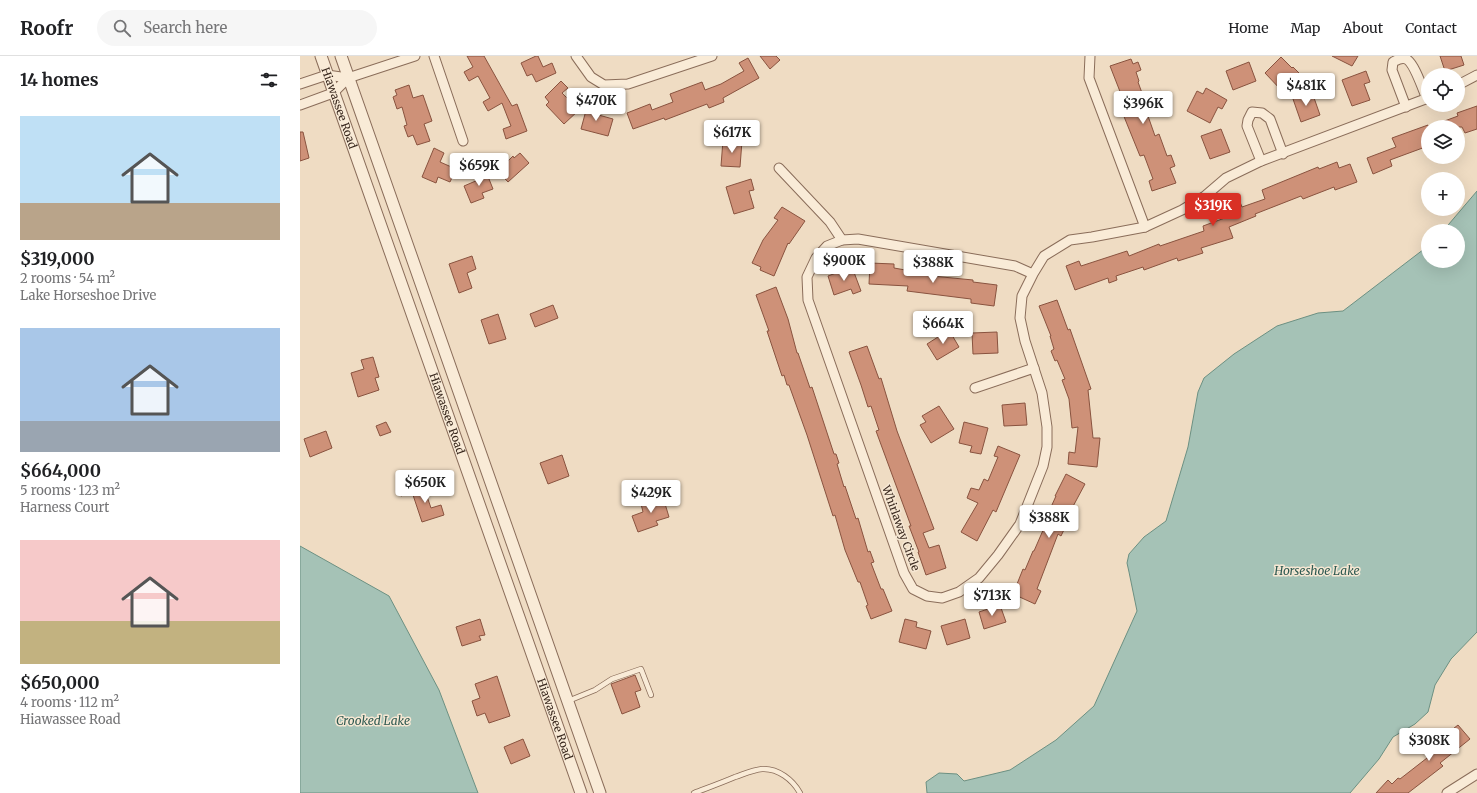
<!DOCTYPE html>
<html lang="en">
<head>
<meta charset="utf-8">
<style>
	body { margin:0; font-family:Merriweather,serif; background:#f6f6f6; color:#202124; height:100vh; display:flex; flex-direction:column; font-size:15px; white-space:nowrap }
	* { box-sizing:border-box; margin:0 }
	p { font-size:13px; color:#757577 }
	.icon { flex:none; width:22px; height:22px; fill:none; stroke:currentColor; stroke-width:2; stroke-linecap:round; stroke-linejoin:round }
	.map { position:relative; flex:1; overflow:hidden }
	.details { display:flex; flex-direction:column; background:#fff; width:300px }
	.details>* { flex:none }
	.buttons { position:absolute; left:1121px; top:12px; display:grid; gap:8px }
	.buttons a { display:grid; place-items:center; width:44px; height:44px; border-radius:50%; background:#fff; box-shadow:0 4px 16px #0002; font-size:20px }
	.price { position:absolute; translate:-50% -34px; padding:0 9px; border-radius:4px; background:#fff; color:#222; font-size:13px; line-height:26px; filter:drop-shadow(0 1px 2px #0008) }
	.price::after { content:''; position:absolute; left:50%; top:24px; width:12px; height:9px; margin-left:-6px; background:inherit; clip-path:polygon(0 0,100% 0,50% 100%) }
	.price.active { background:#d93025; color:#fff }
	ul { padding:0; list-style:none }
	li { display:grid; align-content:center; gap:8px; height:212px; padding:0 20px }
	li span { display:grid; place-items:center; height:124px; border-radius:0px; color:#555 }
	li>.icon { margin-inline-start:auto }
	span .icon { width:72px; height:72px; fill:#fffc; stroke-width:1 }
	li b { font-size:17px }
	h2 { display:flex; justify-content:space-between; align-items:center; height:48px; padding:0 20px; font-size:17px }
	header { display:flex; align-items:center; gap:24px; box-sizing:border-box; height:56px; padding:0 20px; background:#fff; border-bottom:1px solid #e0e0e0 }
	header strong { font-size:19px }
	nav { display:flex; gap:22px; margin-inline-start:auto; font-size:14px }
	.search { width:280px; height:36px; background:#f6f6f6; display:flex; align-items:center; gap:10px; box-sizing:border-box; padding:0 14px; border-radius:22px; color:#757577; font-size:15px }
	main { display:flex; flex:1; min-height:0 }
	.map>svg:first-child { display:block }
</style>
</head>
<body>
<header>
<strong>Roofr</strong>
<div class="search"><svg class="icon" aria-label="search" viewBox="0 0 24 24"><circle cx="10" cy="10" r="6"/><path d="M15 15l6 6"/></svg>Search here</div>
<nav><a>Home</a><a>Map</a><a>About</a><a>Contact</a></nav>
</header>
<main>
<section class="details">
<h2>14 homes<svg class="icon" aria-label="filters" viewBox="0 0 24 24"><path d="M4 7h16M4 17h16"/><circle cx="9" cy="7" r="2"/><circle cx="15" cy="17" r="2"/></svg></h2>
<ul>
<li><span style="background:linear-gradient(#bfe0f5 70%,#b9a48a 0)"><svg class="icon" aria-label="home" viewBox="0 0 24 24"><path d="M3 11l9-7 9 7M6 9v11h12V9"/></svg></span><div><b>$319,000</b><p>2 rooms · 54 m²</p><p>Lake Horseshoe Drive</p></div></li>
<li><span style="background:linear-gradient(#a9c7e8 75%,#9aa5b1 0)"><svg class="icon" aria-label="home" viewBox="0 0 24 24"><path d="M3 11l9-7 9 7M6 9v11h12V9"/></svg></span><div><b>$664,000</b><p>5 rooms · 123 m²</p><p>Harness Court</p></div></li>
<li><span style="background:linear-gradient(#f6c9c9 65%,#c2b280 0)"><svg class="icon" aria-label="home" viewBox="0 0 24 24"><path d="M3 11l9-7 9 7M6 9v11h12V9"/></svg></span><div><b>$650,000</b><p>4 rooms · 112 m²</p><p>Hiawassee Road</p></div></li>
</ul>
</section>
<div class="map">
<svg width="1177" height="737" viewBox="0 0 1177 737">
	<rect width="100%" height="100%" fill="#efdcc3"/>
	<g fill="#a5c2b6" stroke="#6c9082">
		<polygon points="1177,135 1177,576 1151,603 1135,629 1128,656 1115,668 1093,681 1079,703 1050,737 627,737 626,726 639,717 657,718 664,725 710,714 756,684 794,650 837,555 829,516 827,507 829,498 844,481 866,465 888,391 898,336 904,322 934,298 977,270 1018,257 1043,255 1128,190 1128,205 1158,205 1158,175 1143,175"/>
		<polygon points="0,490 89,540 139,634 178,737 0,737"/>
	</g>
	<g fill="#ce9178" stroke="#89533f">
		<polygon points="167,0 184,0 212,50 217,48 227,75 206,83 203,73 211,70 202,47 188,55 183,46 190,42 178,20 169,25 164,16 173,11"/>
		<polygon points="236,0 238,0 243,11 252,7 256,17 236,26 232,18 227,20 221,7"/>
		<polygon points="460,0 476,0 480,4 470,13"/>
		<polygon points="1032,0 1058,0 1052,10"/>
		<polygon points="1140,0 1161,0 1164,9 1145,15"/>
		<polygon points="981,1 992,12 993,11 1001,19 983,36 965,17"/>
		<polygon points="448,2 459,22 423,42 424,46 409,52 407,48 365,64 364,62 333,73 327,57 350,48 352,54 373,46 370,38 402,26 405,34 421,28 444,15 439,7"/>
		<polygon points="831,3 833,8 838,6 841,14 836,16 839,25 838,26 850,59 848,60 855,80 859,78 867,100 871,99 875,110 870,112 876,127 852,135 849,125 853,123 844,99 840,100 827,68 823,58 828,56 810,10"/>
		<polygon points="949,6 956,25 933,34 926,15"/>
		<polygon points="1066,15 1070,26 1064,28 1070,44 1052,50 1042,24"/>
		<polygon points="261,25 268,32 262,37 279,54 264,68 246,49 249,46 245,41"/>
		<polygon points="109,29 113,42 123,39 132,65 124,68 130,85 117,89 113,79 108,81 104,70 107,69 102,51 97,53 93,41 97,39 95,34"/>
		<polygon points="906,32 927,44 922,53 918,51 910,67 887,55 897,35 903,38"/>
		<polygon points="1012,36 1020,59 1001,66 993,43"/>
		<polygon points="288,47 297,50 295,58 313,63 308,80 281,73"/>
		<polygon points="1177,50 1177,73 1165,77 1162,71 1131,71 1131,70 1158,60 1157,57"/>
		<polygon points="1128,69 1128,90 1090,104 1092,110 1073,118 1067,102 1096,91 1092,82"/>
		<polygon points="921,73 930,96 910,103 901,80"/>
		<polygon points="0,76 3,76 9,102 0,105"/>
		<polygon points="423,84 442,85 440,111 421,110"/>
		<polygon points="134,92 144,97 140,106 156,113 150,126 138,121 136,127 122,121"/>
		<polygon points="220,97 229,107 208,126 192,109 199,102 205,108 213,100 214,102"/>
		<polygon points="1037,106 1039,112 1050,108 1057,126 1035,134 1034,131 1003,143 1001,140 955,158 956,160 929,171 933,182 901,192 903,197 878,205 877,202 844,214 843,211 816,220 817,224 809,227 808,222 775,234 766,210 779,205 781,210 827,195 829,200 859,188 860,190 904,175 903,170 933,159 930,150 940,146 942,151 965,143 962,134 1018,111 1019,113"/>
		<polygon points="185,113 193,133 182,137 184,142 171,147 164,130 178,124 176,117"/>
		<polygon points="451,123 454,134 449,135 454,152 434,158 426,131"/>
		<polygon points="482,151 505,165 489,188 488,187 474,220 460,214 461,211 452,207 463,184 478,164 474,162"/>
		<polygon points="172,200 176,213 167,217 172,232 159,237 149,208"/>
		<polygon points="570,207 594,208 594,212 611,215 611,212 620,213 620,218 632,220 673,224 673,226 697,229 694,250 671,247 671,243 607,235 608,230 569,228"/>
		<polygon points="552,211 561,235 553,238 551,233 534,239 528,220"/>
		<polygon points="476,231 488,263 497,297 498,297 510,332 512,331 534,398 536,398 539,407 537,408 544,431 545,430 556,463 558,462 568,496 570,495 574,506 571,507 581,533 583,533 592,555 571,563 566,550 568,549 560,526 558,526 545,494 535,459 533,460 507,379 489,329 487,329 484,319 482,320 467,275 469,275 456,239"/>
		<polygon points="757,244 768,274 770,273 791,333 788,334 793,382 800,382 797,411 768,408 769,396 775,397 778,371 772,372 769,343 762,324 765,323 757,304 755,305 751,295 754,293 750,280 751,280 739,250"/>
		<polygon points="253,249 258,262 235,271 230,258"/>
		<polygon points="198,258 206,283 189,288 181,264"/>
		<polygon points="649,274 659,291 637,304 627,288"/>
		<polygon points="697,276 698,297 673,298 672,277"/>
		<polygon points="567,290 579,323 581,322 597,375 634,473 623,477 629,492 639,489 646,512 626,519 618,496 619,496 609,470 611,470 576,375 579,374 571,350 568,351 561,329 549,296"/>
		<polygon points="73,301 79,321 75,322 79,334 58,341 51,317 64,313 61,304"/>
		<polygon points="725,347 727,369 704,370 702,349"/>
		<polygon points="639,350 654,373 631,387 620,369 626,366 622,360"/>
		<polygon points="86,366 91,376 80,380 76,370"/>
		<polygon points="664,366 688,372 681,398 670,396 672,390 659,387"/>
		<polygon points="26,375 32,392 10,401 4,383"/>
		<polygon points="698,390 720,399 696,456 693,454 677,485 661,476 678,447 667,442 671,432 679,434 684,423 688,425 698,401 694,400"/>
		<polygon points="262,399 269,420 248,428 240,407"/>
		<polygon points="766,418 785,428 770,456 772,457 761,480 758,478 737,533 741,535 735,548 713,538 723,513 725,514 733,495 734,495 744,472 742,471 756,440 755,440"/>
		<polygon points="109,426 112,436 101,440 97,430"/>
		<polygon points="122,426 131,452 141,449 144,459 122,466 110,430"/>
		<polygon points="363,441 369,461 356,465 358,469 338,476 332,460 343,456 341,448"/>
		<polygon points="700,549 706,566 684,573 679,556"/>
		<polygon points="180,563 185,579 179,580 181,584 162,590 156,571"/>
		<polygon points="605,563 617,566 616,571 631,575 626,593 599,586"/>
		<polygon points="665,563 670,582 647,589 641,570"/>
		<polygon points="335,619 341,634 335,636 340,651 322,658 311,628"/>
		<polygon points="197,620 210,660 189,667 185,657 177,660 172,645 180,642 175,628"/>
		<polygon points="1158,669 1170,683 1140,707 1143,710 1108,737 1076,737 1088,724 1092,728 1098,722 1100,723 1136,695 1130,687 1147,673 1149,676"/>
		<polygon points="223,683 230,700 211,708 204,691"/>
	</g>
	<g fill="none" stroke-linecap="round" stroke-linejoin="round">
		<g stroke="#8a6d5a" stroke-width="6">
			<g id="service">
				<polyline points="268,645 295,634 312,623 341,613 351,639"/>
				<path d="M394,737C407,732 421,727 435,721C444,718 453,714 462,713C478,712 493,724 500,737"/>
			</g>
		</g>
		<g stroke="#8a6d5a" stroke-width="11">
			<g id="minor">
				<polyline points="134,0 163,85"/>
				<polyline points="276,0 291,21 304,29 328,28 412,0"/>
				<polyline points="790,0 789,22 845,171"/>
				<polyline points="0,28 27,19 48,22 115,0"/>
				<polyline points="1158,29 1177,19"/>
				<polyline points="0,49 33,37 48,22"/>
				<path d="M1106,51L1092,14L1093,6C1097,4 1101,1 1106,3C1114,6 1123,34 1127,43"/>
				<polyline points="961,105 947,70 948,64 952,56 962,57 970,63 983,98"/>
				<polyline points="479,112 530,166 542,184"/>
				<polyline points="733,218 715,210 558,183 542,184 527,190 516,202 507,221 508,244 604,517 613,533 627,540 642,542 659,536 679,522 698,499 720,468 743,410 747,391 747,371 742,337 725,285 720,262 722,240 733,218 744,200 770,184 792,181 845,171 882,154 905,140 926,122 961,105 1128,42"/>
				<polyline points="675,332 734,312"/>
				<polyline points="1147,737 1177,718"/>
			</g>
		</g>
		<g stroke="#8a6d5a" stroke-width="13">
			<g id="tertiary">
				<path id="s1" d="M21,0L281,737"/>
				<polyline points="41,0 300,737"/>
			</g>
		</g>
		<use href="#service" stroke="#f9ebd7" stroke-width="4.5"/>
		<use href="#minor" stroke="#f9ebd7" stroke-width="9"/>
		<use href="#tertiary" stroke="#f9ebd7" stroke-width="11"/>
	</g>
	<g text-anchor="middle" stroke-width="3" stroke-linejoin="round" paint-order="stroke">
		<g font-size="11" fill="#39281e" stroke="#f6e7d3">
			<text dy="4" stroke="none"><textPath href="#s1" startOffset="55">Hiawassee Road</textPath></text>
			<text dy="4" stroke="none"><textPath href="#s1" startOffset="379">Hiawassee Road</textPath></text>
			<text transform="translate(601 472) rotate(70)" y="4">Whirlaway Circle</text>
			<text dy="4" stroke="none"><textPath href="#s1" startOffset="703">Hiawassee Road</textPath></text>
		</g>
		<g font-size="12" font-style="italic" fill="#2d5951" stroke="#f6e7d3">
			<text x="1017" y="519">Horseshoe Lake</text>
			<text x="73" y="669">Crooked Lake</text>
		</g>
	</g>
</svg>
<div class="buttons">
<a><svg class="icon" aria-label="locate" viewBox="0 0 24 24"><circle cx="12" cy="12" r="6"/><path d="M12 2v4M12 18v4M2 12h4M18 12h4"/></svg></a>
<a><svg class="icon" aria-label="layers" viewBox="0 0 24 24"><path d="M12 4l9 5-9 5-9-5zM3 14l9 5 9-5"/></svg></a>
<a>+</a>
<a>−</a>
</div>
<b class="price" style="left:1006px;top:51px">$481K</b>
<b class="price" style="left:296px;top:66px">$470K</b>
<b class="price" style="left:843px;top:69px">$396K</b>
<b class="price" style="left:432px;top:98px">$617K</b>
<b class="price" style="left:179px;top:131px">$659K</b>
<b class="price active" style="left:913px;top:171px">$319K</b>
<b class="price" style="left:544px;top:226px">$900K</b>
<b class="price" style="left:633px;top:228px">$388K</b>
<b class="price" style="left:643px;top:289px">$664K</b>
<b class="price" style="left:125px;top:448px">$650K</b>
<b class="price" style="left:351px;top:458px">$429K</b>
<b class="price" style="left:749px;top:483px">$388K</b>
<b class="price" style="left:692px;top:561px">$713K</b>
<b class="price" style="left:1129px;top:706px">$308K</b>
</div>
</main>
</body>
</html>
